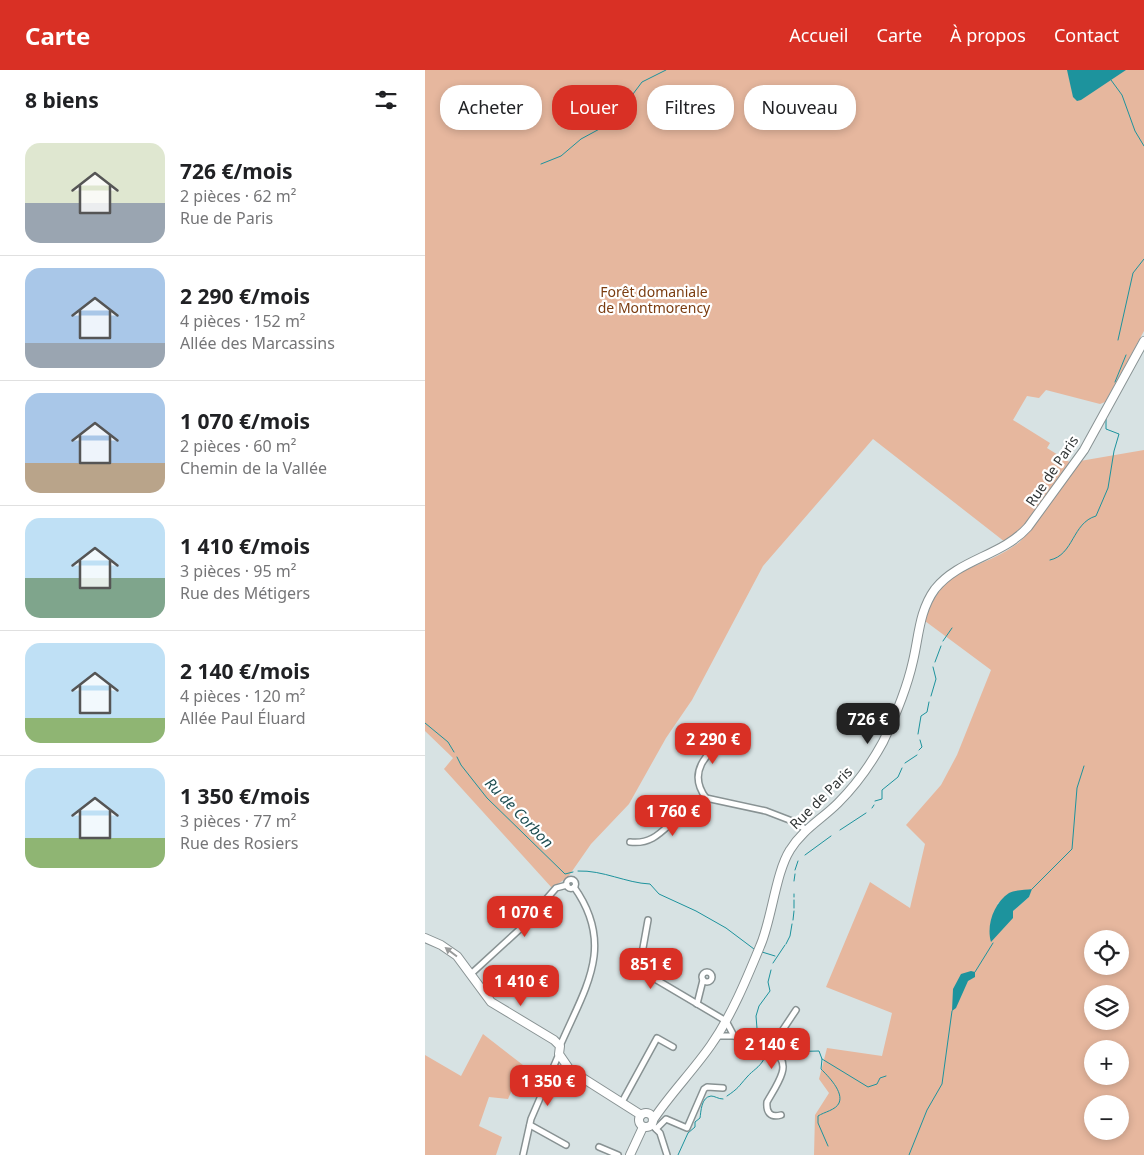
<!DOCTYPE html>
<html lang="fr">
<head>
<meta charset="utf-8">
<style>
	body { margin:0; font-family:"Noto Sans",sans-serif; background:#f2f2f2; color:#202124; height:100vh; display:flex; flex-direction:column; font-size:19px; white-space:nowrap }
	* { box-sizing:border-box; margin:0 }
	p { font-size:16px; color:#757577 }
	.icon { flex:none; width:28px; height:28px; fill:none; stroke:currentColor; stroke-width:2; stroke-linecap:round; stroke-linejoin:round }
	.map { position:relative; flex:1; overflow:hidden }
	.details { display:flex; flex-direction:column; background:#fff; width:425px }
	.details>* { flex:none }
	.hud { position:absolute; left:15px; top:15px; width:475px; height:45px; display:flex; gap:10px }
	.controls { position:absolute; left:659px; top:860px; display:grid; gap:10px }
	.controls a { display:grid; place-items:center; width:45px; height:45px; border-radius:50%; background:#fff; box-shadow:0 2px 8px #0003; font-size:25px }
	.price { position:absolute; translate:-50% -42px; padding:0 11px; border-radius:10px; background:#d93025; color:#fff; font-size:16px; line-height:32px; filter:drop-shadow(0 1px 2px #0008) }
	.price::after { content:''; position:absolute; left:50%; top:30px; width:15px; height:11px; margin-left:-8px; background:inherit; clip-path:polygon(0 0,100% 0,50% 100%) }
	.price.active { background:#222; color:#fff }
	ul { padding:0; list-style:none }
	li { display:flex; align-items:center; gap:15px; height:125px; padding:0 25px }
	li+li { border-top:1px solid #e0e0e0 }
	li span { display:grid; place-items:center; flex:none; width:140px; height:100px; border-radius:15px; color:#555 }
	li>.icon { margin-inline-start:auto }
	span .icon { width:60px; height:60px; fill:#fffc; stroke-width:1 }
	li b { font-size:21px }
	h2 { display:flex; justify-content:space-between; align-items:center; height:60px; padding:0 25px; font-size:21px }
	.pill { padding:0 18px; border-radius:20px; background:#fff; box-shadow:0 2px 8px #0003; font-size:18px; line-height:45px }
	.pill.active { background:#d93025; color:#fff }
	header { display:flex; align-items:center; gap:30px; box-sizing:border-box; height:70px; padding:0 25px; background:#d93025; color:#fff }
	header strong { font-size:24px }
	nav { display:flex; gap:28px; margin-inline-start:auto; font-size:18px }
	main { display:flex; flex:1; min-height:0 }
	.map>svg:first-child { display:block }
</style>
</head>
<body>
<header>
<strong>Carte</strong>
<nav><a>Accueil</a><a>Carte</a><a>À propos</a><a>Contact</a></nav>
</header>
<main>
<section class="details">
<h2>8 biens<svg class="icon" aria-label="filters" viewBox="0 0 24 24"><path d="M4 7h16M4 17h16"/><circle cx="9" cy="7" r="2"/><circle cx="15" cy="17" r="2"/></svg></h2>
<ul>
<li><span style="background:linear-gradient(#dfe7d0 60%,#9aa5b1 0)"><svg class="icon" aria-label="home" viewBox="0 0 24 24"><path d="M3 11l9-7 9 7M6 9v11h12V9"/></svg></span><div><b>726 €/mois</b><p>2 pièces · 62 m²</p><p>Rue de Paris</p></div></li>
<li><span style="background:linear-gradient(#a9c7e8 75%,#9aa5b1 0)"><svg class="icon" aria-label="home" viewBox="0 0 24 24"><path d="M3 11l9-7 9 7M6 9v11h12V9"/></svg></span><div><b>2 290 €/mois</b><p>4 pièces · 152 m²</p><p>Allée des Marcassins</p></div></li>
<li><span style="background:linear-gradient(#a9c7e8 70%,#b9a48a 0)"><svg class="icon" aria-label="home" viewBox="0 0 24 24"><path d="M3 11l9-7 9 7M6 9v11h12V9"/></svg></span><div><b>1 070 €/mois</b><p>2 pièces · 60 m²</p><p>Chemin de la Vallée</p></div></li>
<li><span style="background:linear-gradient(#bfe0f5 60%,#7fa58c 0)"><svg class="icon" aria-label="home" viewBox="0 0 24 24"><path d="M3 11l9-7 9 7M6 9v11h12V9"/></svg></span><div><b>1 410 €/mois</b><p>3 pièces · 95 m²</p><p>Rue des Métigers</p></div></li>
<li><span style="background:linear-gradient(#bfe0f5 75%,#8fb573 0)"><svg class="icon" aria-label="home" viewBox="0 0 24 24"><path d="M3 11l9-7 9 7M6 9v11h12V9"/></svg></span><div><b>2 140 €/mois</b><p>4 pièces · 120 m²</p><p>Allée Paul Éluard</p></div></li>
<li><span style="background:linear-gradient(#bfe0f5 70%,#8fb573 0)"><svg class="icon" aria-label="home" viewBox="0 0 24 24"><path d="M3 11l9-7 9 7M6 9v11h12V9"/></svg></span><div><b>1 350 €/mois</b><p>3 pièces · 77 m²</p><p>Rue des Rosiers</p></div></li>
</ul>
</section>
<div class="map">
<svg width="719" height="1085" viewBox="0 0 719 1085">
	<rect width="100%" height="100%" fill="#d7e2e3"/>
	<g fill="#e6b79e" fill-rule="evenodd">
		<polygon points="0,0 719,0 719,261 680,332 675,334 621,320 614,328 602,326 588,350 625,373 622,378 646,393 599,455 580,472 448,369 338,496 267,630 241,668 204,734 166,774 143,807 127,818 19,699 28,688 0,661"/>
		<path d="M719,380V1085H389L390,1045L404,1023L394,1009L402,978L457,986L467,943L401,917L445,812L485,838L500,774L481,755L516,715L532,685L566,600L500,551C518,494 551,503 592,474C599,469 604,459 609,453C624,432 640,412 655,391ZM606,819L604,827L588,841L572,834L579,829ZM668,869H695V896H668ZM668,924H695V951H668ZM668,979H695V1006H668ZM668,1034H695V1061H668Z"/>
		<polygon points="58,964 98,995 83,1029 64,1027 54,1056 77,1067 71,1085 0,1085 0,985 36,1006"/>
	</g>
	<g fill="#1d939d">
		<polygon points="642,0 701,0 656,30 652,31 648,27"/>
		<path d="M607,819L604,827L588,841V848L566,872C561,855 569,833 584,823C589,820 600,820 607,819Z"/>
		<polygon points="546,901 550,902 550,907 543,911 531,938 527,941 528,919 536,904"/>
	</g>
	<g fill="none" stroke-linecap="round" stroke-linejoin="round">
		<g stroke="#1d939d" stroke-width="1">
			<polyline points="686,10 697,25 710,61 719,76"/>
			<polyline points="116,94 136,86 156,69 180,56 193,37 205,28 217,12 241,0"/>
			<polyline points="693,270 708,203 719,189"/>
			<polyline points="690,312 701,285"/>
			<path d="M625,490C649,485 647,453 671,446L683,418L689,381L694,364L681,359V349"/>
			<polyline points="518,571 527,558"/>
			<polyline points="510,592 516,576"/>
			<polyline points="506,626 511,609 508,597"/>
			<polyline points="0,653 23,672 29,682"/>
			<polyline points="493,664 496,646 502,642 504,632"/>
			<polyline points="494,680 497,677 495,670"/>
			<polyline points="32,687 36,695 62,728 140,804 148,802"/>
			<polyline points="480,693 492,685"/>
			<polyline points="450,731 457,729 457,720 473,707 477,698"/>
			<polyline points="447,738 449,735"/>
			<polyline points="415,760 441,743"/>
			<polyline points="380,785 406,766"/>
			<polyline points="370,800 373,791"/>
			<path d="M153,801C178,800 201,813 225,814L234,824L271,841L301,858L329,879"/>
			<polyline points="369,811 370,804"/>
			<polyline points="607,819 647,779 652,718 659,696"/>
			<polyline points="369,824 369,827"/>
			<polyline points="369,830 369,838"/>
			<polyline points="368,850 369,841"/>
			<polyline points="361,874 365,866 367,854"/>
			<polyline points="337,882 350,886"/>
			<polyline points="348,893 360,875"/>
			<polyline points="550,902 568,873"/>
			<polyline points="333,971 331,946 334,936 345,921 343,912 346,900"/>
			<path d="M355,982L394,981L397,989L396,999C403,1006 419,1022 414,1033C411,1040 399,1042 393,1046V1053L403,1076"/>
			<polyline points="340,988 350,986"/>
			<polyline points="397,989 443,1017 452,1014 455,1008 461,1006"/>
			<path d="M302,1026C314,1018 313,1017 322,1007C328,1000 334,998 339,989L334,978"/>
			<path d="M253,1085L263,1063L270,1057V1052L275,1048C276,1042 276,1027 286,1026C290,1026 293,1029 298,1029"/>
			<polyline points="484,1085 502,1040 517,1014 527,941"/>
		</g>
		<g stroke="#889293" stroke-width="8">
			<g id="minor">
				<polyline points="281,728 341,741 367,751 382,760"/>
				<path d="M281,728C261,701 283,683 303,665"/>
				<path d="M205,772C231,775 240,756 258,743C265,738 273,733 281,728"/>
				<circle cx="146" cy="814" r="4.5"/>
				<path d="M223,850L216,889L220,903L301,951L309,966C325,972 365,978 357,1003C354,1013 347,1023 342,1032C341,1042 345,1048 356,1045"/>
				<circle cx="282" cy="907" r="5"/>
				<polyline points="47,903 95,859 131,818 142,815"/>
				<polyline points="272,934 278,910"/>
				<polyline points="292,966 309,966"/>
				<path d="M135,976C160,918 191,876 149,817"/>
				<polyline points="345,979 371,940"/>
				<polyline points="197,1032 232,968 248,977"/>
				<polyline points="226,1054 235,1063 242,1085"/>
				<polyline points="105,1055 141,1075"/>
				<polyline points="231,1059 241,1049 262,1058 279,1019 282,1017 298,1018"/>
				<polyline points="174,1077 193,1085"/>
				<polyline points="98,1085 106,1049 134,984"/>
			</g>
		</g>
		<g stroke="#889293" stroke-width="10">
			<g id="secondary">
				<polyline points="0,868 16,875 32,886 66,932 129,970 135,976 134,984 145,1000 216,1045"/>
				<circle cx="221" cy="1050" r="7"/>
				<path d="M228,1050C245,1024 268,1001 286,975C307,945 322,908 336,874C347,847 351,802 365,780C377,760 397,749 413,733C431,715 446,694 458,672C470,647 482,618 488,591C494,566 494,541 510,519C534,489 577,486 603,457L659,380L719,271"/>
				<polyline points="205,1085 218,1057"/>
			</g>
		</g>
		<use href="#minor" stroke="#fff" stroke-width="5"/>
		<use href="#secondary" stroke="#fff" stroke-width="8"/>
	</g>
	<defs><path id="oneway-solid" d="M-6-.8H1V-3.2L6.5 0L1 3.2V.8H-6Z" transform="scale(1.25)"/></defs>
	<use fill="#989a9a" href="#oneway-solid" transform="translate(26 882) rotate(-143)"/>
	<g text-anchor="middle" stroke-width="4.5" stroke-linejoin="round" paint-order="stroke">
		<g font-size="14" fill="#7b3d11" stroke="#fff">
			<text x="229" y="227">Forêt domaniale<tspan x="229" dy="16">de Montmorency</tspan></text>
		</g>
		<g font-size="14" fill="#313535" stroke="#fff">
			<text transform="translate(627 401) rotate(-56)" y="5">Rue de Paris</text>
			<text transform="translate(396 728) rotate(-45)" y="5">Rue de Paris</text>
		</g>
		<g font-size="15" font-style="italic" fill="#1e4d51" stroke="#fff">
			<text transform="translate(94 743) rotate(46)" y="5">Ru de Corbon</text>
		</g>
	</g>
</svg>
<div class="controls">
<a><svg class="icon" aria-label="locate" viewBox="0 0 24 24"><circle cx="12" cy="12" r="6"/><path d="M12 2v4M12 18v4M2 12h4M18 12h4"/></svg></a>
<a><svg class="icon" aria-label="layers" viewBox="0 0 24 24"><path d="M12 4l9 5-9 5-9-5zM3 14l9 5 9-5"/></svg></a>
<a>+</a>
<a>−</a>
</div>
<b class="price active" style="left:443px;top:675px">726 €</b>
<b class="price" style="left:288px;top:695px">2 290 €</b>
<b class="price" style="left:248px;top:767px">1 760 €</b>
<b class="price" style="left:100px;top:868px">1 070 €</b>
<b class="price" style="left:226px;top:920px">851 €</b>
<b class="price" style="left:96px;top:937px">1 410 €</b>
<b class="price" style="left:347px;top:1000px">2 140 €</b>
<b class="price" style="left:123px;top:1037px">1 350 €</b>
<div class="hud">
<a class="pill">Acheter</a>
<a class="pill active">Louer</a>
<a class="pill">Filtres</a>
<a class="pill">Nouveau</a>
</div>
</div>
</main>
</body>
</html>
